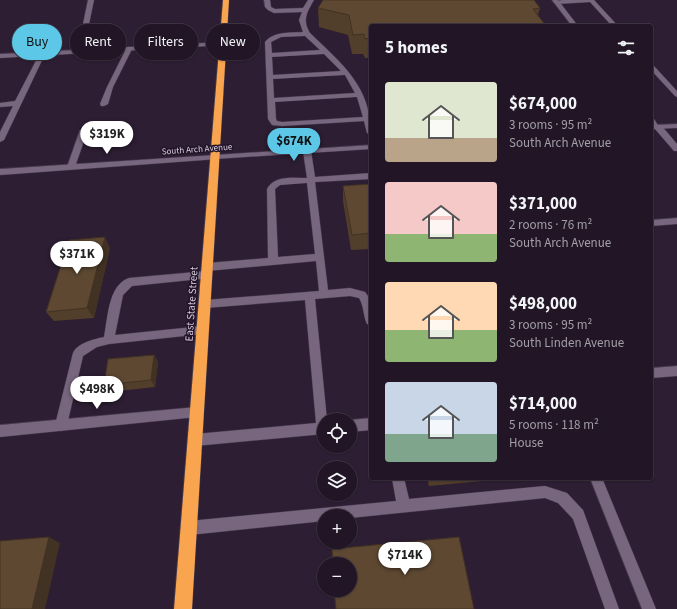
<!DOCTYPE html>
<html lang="en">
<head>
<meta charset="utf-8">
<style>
	body { margin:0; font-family:"Source Sans 3",sans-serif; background:#2e2332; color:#f1f3f6; height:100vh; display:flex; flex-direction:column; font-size:15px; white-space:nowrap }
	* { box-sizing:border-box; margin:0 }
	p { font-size:13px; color:#a29fa7 }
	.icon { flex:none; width:22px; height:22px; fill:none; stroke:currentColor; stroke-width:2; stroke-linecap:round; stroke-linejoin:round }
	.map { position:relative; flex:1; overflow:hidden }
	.side { position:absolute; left:369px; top:24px; width:284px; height:456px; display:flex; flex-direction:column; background:#221626; border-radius:4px; box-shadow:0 1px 3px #0004,0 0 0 1px #3f3543 }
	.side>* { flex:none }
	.banner { position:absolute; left:12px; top:24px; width:297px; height:36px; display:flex; gap:8px }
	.buttons { position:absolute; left:317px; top:413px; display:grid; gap:8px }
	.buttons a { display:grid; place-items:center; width:40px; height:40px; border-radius:50%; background:#221626; box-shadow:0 1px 3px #0004,0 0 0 1px #3f3543; font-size:20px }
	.price { position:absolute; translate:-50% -34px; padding:0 9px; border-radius:14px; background:#fff; color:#222; font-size:13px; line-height:26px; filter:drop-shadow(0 1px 2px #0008) }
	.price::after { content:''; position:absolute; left:50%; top:24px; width:12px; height:9px; margin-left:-6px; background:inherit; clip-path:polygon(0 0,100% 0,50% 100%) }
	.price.current { background:#5cc7e7; color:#111 }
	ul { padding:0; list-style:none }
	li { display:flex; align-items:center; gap:12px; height:100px; padding:0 16px }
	li span { display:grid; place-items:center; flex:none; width:112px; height:80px; border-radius:4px; color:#555 }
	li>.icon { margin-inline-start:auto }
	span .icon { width:48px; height:48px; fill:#fffc; stroke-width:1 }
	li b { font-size:17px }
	h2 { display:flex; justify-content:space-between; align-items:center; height:48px; padding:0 16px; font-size:17px }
	.chip { padding:0 14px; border-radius:18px; background:#221626; box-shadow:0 1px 3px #0004,0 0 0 1px #3f3543; font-size:14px; line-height:36px }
	.chip.current { background:#5cc7e7; color:#111 }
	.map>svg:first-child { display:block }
</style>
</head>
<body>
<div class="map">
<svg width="677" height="609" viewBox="0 0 677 609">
	<rect width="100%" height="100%" fill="#2d1e33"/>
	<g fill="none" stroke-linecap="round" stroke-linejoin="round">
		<g stroke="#473a4c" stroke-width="1">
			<g id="lane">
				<polygon points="88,0 94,0 89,24 77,52 72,53 71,52 83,24"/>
				<path d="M264,0H270L271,7L275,9L303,8L308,0H314C307,12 302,20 310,33C342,64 371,86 371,135L367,133L364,121L282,126L272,125L268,119L265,42C274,31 290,33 303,32L299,20L302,12L274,13L268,10L265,7ZM305,36L320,50L272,53L271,42L281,37ZM324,54L341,71L273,75L272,57ZM345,75L355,93L274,98L273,79ZM357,97L363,117L282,122L277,121L276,119L275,102Z"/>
				<polygon points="562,0 594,0 618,26 612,26 590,2 556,4 553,2"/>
				<polygon points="129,47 132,49 113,87 108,104 104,106 101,106 100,104 107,87 126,49"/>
				<polygon points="40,53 45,54 4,140 0,142 0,132 13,106 0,107 0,103 15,101"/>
				<polygon points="651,64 653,65 677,91 677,97 675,96 651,70"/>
				<polygon points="655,125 661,125 677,144 677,151 674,151 655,129"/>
				<polygon points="80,130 86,130 87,132 75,167 74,169 68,169 67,167"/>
				<path d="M304,149H307L311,151L315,177L371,173V179L315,182L328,290L350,288L365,292L371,300V325L367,324C363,315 364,306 359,298L350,296L315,299L327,420H324V434L195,446L191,444L189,440L191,436L195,434L316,423L305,300L205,308L201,307L200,304L201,301L205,300L319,291L316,261L207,271L202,267L207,263L268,258L267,189C274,175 293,178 307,178L303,151ZM307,183L315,254L278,257L275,189L280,185Z"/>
				<polygon points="677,218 677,224 651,226 651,220"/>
				<path d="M207,271L210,272L212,275L210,278L132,286L123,295L115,335L203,326L207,327L208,330L207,333L203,334L109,344L97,347L83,356L67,425L65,429L61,431L57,429L55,425L73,353C77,343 95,339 104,337C108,318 108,285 129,278Z"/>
				<polygon points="371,418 371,430 350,432 350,420"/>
				<polygon points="392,478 404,478 409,499 545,486 567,493 583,510 619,609 605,609 573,519 558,503 545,498 350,518 350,516 324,516 324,521 189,535 184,533 182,528 184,523 189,521 396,501"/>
				<polygon points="590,478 602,478 656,609 642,609"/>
			</g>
		</g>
		<g stroke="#473a4c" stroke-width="1">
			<g id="street">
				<polygon points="552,0 558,0 578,26 572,26"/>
				<polygon points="223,42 226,44 225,45 0,58 0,54"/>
				<polygon points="651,119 654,119 659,127 658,129 652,129"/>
				<polygon points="215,155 218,155 218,159 0,175 0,169"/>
				<polygon points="677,366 677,376 651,378 651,368"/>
				<polygon points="197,407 201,408 203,412 201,416 197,417 0,437 0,425"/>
			</g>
		</g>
		<g stroke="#473a4c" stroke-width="1">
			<g id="secondary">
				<polygon points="677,124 677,128 651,129 651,125"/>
				<polygon points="371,145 371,149 215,159 211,157 215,155"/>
			</g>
		</g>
		<g stroke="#473a4c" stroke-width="1">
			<polygon id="highway" points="223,0 229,0 192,609 174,609"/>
		</g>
		<use href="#lane" fill="#78667f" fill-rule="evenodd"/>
		<use href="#street" fill="#78667f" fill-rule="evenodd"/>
		<use href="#secondary" fill="#78667f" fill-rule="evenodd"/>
		<use href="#highway" fill="#f9a44e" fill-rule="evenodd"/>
	</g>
	<g fill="#513e2b">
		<polygon points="318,8 540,8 538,15 371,26 371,64 369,58 365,58 363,54 352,54 348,35 319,27"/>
		<polygon points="371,184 371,249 351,250 343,201 343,186"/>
		<polygon points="110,248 94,318 54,321 46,312"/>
		<polygon points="154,355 158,362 155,387 109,392 104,385"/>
		<polygon points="427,478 515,478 429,486"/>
	</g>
	<g fill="#423223">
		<polygon points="105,237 110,248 94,318 87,308"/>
		<polygon points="154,355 158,362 155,387 151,380"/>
		<polygon points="49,537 60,543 45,609 32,609"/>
	</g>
	<g fill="#5e4832" stroke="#423223">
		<polygon points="323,0 534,0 540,8 533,9 546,26 371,26 371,41 370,38 365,39 364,34 353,35 349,15 318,8"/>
		<polygon points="371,184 371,233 352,235 343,186"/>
		<polygon points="105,237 87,308 46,312 69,240"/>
		<polygon points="154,355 151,380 104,385 108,359"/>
		<polygon points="49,537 32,609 0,609 0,541"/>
		<polygon points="459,537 474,609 336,609 334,590 350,590 350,564 333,564 332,549"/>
	</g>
	<g text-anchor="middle" stroke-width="3" stroke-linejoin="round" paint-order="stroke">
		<g font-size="9" fill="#d7cddb" stroke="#231429">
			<text transform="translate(197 149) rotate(-4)" y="3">South Arch Avenue</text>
		</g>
		<g font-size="11" fill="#d7cddb" stroke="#231429">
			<text transform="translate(191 304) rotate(-86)" y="4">East State Street</text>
		</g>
	</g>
</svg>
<div class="buttons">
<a><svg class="icon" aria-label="locate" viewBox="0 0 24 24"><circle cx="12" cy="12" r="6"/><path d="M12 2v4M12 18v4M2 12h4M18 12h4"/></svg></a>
<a><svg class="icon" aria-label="layers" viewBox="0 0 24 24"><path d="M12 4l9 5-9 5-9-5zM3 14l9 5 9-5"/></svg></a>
<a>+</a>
<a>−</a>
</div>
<b class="price" style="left:107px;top:155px">$319K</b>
<b class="price current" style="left:294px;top:162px">$674K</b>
<b class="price" style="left:77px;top:275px">$371K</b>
<b class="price" style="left:97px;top:410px">$498K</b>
<b class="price" style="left:405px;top:576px">$714K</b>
<div class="banner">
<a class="chip current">Buy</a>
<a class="chip">Rent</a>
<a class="chip">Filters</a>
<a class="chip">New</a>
</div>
<section class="side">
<h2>5 homes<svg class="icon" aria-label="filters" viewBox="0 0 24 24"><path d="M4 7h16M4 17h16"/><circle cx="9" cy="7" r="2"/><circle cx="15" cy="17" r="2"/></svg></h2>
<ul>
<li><span style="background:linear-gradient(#dfe7d0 70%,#b9a48a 0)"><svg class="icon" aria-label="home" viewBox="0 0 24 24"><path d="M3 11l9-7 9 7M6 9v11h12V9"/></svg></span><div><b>$674,000</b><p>3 rooms · 95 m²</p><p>South Arch Avenue</p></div></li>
<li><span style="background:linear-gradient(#f6c9c9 65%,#8fb573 0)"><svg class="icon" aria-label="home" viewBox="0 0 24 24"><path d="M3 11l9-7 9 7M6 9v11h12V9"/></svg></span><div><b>$371,000</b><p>2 rooms · 76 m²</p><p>South Arch Avenue</p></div></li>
<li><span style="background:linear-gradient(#ffd9b3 60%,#8fb573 0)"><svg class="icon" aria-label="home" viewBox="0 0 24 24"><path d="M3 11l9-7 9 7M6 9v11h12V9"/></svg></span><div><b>$498,000</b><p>3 rooms · 95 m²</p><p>South Linden Avenue</p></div></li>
<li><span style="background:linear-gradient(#c9d6e8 65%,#7fa58c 0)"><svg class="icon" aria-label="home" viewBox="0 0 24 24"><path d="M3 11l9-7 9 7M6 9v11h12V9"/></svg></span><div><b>$714,000</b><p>5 rooms · 118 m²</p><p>House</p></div></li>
</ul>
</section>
</div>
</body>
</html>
